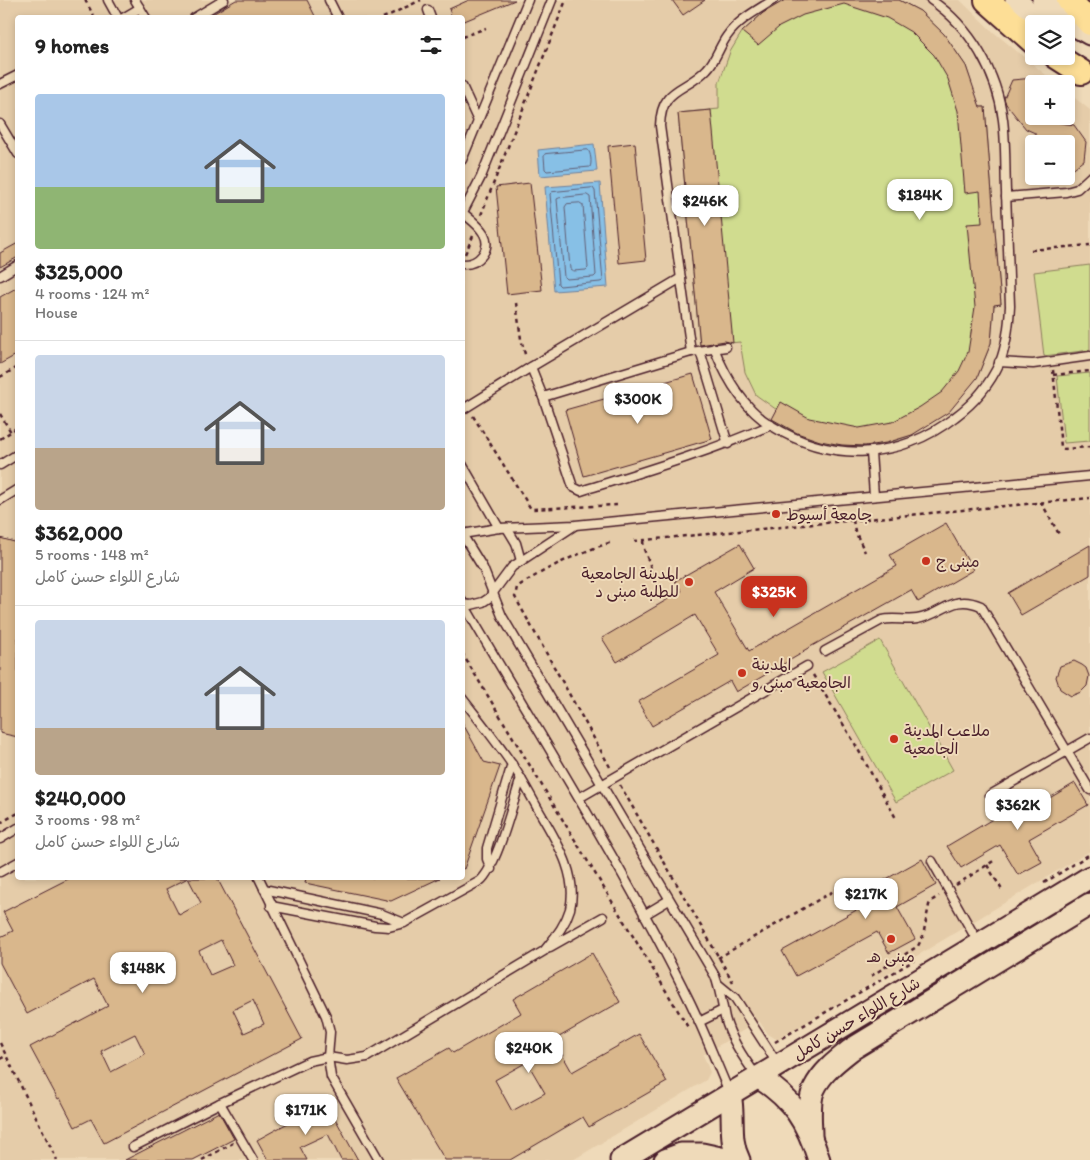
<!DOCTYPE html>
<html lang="en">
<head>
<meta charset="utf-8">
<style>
	body { margin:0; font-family:Itim,"Playpen Sans Arabic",sans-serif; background:#f6f6f6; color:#222; height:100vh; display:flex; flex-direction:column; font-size:19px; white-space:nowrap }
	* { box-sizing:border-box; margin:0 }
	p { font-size:16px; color:#767676 }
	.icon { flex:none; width:28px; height:28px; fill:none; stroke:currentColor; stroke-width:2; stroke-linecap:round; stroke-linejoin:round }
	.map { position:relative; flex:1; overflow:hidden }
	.panel { position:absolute; left:15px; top:15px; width:450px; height:865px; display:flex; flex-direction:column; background:#fff; border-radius:5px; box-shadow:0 2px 8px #0003 }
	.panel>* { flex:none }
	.controls { position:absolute; left:1025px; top:15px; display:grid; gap:10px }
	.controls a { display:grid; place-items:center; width:50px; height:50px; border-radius:5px; background:#fff; box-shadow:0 2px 8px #0003; font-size:25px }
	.price { position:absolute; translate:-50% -42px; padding:0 11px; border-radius:10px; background:#fff; color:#222; font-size:16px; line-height:32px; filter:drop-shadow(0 1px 2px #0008) }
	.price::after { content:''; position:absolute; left:50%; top:30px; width:15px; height:11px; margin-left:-8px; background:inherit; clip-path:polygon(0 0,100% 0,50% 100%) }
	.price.selected { background:#c8321e; color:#fff }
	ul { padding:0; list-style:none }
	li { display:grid; align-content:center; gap:10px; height:265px; padding:0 20px }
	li+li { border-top:1px solid #e0e0e0 }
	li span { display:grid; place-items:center; height:155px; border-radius:5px; color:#555 }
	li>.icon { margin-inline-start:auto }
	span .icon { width:90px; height:90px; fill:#fffc; stroke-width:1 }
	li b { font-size:21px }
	h2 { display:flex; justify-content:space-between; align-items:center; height:60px; padding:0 20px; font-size:21px }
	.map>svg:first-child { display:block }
</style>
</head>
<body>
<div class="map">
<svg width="1090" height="1160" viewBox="0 0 1090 1160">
	<rect width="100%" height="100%" fill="#efdab9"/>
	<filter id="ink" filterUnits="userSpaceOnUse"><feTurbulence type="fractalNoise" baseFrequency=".02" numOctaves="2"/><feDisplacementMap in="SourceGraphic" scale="10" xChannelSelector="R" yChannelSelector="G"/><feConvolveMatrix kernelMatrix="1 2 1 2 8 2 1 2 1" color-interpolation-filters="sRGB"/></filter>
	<g filter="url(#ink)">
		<path fill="#e5cca9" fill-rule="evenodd" d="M0,0H960L991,30L1057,84H1034V116H1066V91L1090,110V851L778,1040L768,1034L759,1021L757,1022L703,1055L710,1072L706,1080L573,1160H0ZM18,18H462V878H18ZM1034,144H1066V176H1034Z"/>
		<g fill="#d0dc8f" stroke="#8d7e5d">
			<polygon points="785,0 899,0 920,11 944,34 966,66 979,107 985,107 1001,304 994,305 991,343 977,378 912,435 874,447 831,445 800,436 772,420 777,410 756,395 745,372 740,342 700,346 678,113 719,109 719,83 730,52 742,32 763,13"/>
			<polygon points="1090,265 1090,350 1044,356 1034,272"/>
			<polygon points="1090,373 1090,441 1064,443 1057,376"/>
			<polygon points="880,640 953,770 896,802 822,672"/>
		</g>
		<g fill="#87c0e6" stroke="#6f809b">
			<polygon points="594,144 597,171 540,176 538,150"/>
			<polygon points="600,183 608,287 554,291 545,187"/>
		</g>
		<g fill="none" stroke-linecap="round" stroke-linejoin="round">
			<g stroke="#625f76" stroke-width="1">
				<path d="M588,150C591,153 592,163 590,167L547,171L545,169L544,156L545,154Z"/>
				<polygon points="593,188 595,191 603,281 600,282 560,286 558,284 550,194 552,192"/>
				<polygon points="587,195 590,197 596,275 594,277 566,279 564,277 557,199 559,198"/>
				<polygon points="580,203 583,205 588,268 586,270 573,271 570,269 565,207 567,204"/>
			</g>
		</g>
		<g fill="#d9b78c" stroke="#4a1f2b" fill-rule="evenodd">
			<polygon points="236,0 307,0 316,18 206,18"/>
			<polygon points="469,0 515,0 462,22 462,18 452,18 449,9"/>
			<polygon points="672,0 705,0 683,15"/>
			<polygon points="785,0 899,0 920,11 944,34 966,66 980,107 985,107 1001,304 994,305 991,343 977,378 949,412 912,435 886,443 865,446 842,445 820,441 797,433 772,419 781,402 809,418 859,428 892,422 920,407 942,392 959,371 968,352 975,307 967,224 982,223 980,191 965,193 958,111 948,79 934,55 911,32 887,18 844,4 803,15 779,27 758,45 742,32 763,13"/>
			<polygon points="1034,78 1034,116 1055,116 1055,122 1074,125 1086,142 1084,160 1066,174 1066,144 1035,144 1035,133 1026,129 1006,104 1004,98 1012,80"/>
			<polygon points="711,110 733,343 725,341 700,345 678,113"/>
			<polygon points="635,143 646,260 619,263 608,146"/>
			<polygon points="530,183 542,290 507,294 496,187"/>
			<polygon points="18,243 18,257 0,267 0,253"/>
			<polygon points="18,287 18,354 0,364 0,297"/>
			<polygon points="693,374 712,439 584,476 565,410"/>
			<polygon points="946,523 973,570 918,602 911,590 803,651 804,652 736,692 730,681 652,726 638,702 719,655 695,615 617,662 602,638 682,591 675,581 740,544 754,568 714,592 749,651 897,566 890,555"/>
			<polygon points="0,538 18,543 18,737 0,733"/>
			<polygon points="1090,545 1090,575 1021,615 1008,593"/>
			<polygon points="1074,661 1082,665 1086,668 1089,676 1087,686 1081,692 1071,696 1060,689 1056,677 1060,666"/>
			<polygon points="462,722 484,762 500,766 464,869 462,868"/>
			<polygon points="1075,783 1088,805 1029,839 1042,862 1018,875 1000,845 961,868 947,846 1013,807 1019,816"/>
			<polygon points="922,859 936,885 897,907 915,939 889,953 877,932 796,976 782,951 862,907 856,896"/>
			<path d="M70,878H217L302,1039L104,1143L91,1119L75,1127L60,1098L58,1099L30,1047L108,1006L94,979L27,1014L0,963V937L13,931L3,912ZM188,878L201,903L179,915L166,889ZM221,940L233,965L210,975L199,951ZM253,1000L264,1024L244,1033L233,1010ZM135,1034L145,1054L111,1072L101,1051Z"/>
			<polygon points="306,878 440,878 391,901 305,883"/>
			<path d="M592,953L620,1002L554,1040L572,1072L639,1034L667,1082L589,1127L583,1117L510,1160H445L396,1078L449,1048L453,1053L521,1013L513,999ZM527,1062L545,1093L512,1111L495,1080Z"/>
			<polygon points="326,1102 358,1160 341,1160 328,1134 300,1147 307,1160 268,1160 257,1140"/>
			<polygon points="219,1112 234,1139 193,1160 125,1160"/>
		</g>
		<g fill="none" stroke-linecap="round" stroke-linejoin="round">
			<g stroke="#4a1f2b" stroke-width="11">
				<g id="service">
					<polyline points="108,0 118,18"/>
					<polyline points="135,0 146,18"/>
					<polyline points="329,0 338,18"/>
					<polyline points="428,10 431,18"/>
					<polyline points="123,18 140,8"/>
					<polyline points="194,18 224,0"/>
					<polyline points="0,84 18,75"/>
					<polyline points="462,86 478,121"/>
					<polyline points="0,124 18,154"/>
					<polyline points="462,160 528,0"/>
					<polyline points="1006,197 1066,192 1077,189 1090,177"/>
					<polyline points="462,214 481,177 552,0"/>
					<path d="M462,264C479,265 492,249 484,234C479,225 470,219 463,213"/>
					<polyline points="0,276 18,265"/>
					<path d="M714,348C726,378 744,409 772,426C832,463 900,460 955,417C974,403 990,384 1000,362C1007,344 1009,325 1010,306C1009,268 1007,230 1006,192C1005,168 1006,144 1003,120C997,73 971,27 931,0"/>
					<polyline points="700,351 728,444"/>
					<path d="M691,352L660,126C661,86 686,92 707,69C716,60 719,47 727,36C738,20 756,11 773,0"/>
					<polyline points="999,362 1033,364 1090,356"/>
					<path d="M531,367L543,397L573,487L581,491C645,471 709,452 771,425"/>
					<polyline points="543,397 691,352 726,347"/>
					<polyline points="462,410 531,367 681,278"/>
					<polyline points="871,452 874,496"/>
					<polyline points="462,464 499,528"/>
					<polyline points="0,465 18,454"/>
					<polyline points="0,500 18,489"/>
					<polyline points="507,528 516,543 521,561"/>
					<polyline points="462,534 499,528 575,525 1090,476"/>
					<path d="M462,534L483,568L502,616L715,976C720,990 722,1003 725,1018C731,1040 743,1058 757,1076"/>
					<path d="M462,601C539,734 622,864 690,1002C704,1031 716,1062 729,1092"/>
					<polyline points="462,604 471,605 483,602 489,598 512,567 574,526"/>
					<path d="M825,651L882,620C894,617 905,621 917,619C943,615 952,593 981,606L1090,790"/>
					<polyline points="990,795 1090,738"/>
					<polyline points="579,798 807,666"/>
					<polyline points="0,839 18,828"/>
					<polyline points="932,861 979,944"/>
					<polyline points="491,869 487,859 487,848 512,764"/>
					<polyline points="0,872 18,862"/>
					<polyline points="259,878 326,1016 330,1032 328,1057 331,1077 379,1160"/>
					<polyline points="264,889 382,914 404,923"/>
					<path d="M271,906L375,926L389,927L404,923L480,881C497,867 513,802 521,778"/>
					<polyline points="644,915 669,900"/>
					<polyline points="550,947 603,917"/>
					<polyline points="718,984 735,998 777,1063"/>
					<polyline points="699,1022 723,1010"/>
					<polyline points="220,1103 253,1160"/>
					<path d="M133,1147L220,1103L309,1061L328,1057L347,1060L367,1057L544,951C555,937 565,926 570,909C578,875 558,844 542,816C532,799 524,782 513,766C497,742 479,720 462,698"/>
				</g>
			</g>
			<g stroke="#4a1f2b" stroke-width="25">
				<g id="secondary">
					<polyline points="1016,0 1041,24"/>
					<polyline points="1043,0 1074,25 1090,34"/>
					<path d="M758,1077C793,1099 807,1122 819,1160"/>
					<path d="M730,1094C735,1116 728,1139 739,1160"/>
					<path d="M811,1136C811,1122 808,1102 814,1089C822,1072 838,1060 852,1049L1090,904"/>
					<polyline points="621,1160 1090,877"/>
					<polyline points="665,1160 681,1154 702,1154 730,1160"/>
				</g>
			</g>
			<g stroke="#4a1f2b" stroke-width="28">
				<g id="primary">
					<polyline points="987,0 1034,42"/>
					<polyline points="1069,0 1090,23"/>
					<polyline points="1056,56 1081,72"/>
				</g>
			</g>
			<g stroke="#4a1f2b" stroke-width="2.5" stroke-dasharray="4 4" stroke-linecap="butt">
				<polyline points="85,0 95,18"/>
				<polyline points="383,18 421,0"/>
				<polyline points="462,37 486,28"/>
				<polyline points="481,215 566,0"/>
				<polyline points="1031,250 1090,245"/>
				<polyline points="465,254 473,236"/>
				<polyline points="516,303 521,339 526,358"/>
				<polyline points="1053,370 1061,447 1063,449 1090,447"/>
				<polyline points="1053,375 1090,371"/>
				<polyline points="0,377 18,367"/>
				<polyline points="0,414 11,432"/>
				<polyline points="473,416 531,509 617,505"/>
				<polyline points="0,439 18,427"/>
				<polyline points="1041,502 1060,536"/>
				<polyline points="853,520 855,531 865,552"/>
				<polyline points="634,541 1090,498"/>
				<polyline points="643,541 644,549 654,576"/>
				<polyline points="462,653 689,1029"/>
				<polyline points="813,675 854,742 897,820"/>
				<path d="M610,767L515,597L517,587C548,567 578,553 612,542"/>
				<polyline points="620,785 733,982"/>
				<polyline points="0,823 18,813"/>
				<polyline points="987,865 1002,890"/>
				<polyline points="1044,883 1090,854"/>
				<polyline points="956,885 995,860"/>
				<polyline points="718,958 849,882"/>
				<polyline points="871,976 918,946 923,936 929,905 931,901 939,896"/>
				<polyline points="775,1042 915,960"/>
				<polyline points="0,1043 57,1160"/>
				<polyline points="0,1059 6,1056"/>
				<polyline points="202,1160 233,1143"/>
			</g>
			<use href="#service" stroke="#efdab9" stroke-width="8"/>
			<use href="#secondary" stroke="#efdab9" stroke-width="21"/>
			<use href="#primary" stroke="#fdde96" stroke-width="24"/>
		</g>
	</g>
	<g fill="#c8321e" stroke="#efdab9" stroke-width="2">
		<circle cx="776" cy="514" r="5"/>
		<circle cx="926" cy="561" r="5"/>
		<circle cx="689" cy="582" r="5"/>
		<circle cx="742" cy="673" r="5"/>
		<circle cx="894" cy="739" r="5"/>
		<circle cx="891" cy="939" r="5"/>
	</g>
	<g text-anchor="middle" stroke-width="4" stroke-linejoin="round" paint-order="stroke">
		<g font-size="16" fill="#4a1f2b" stroke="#efdab9" text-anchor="start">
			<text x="786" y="520">جامعة أسيوط</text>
			<text x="936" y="567">مبنى ج</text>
			<text x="679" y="579" text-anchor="end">المدينة الجامعية<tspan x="679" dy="18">للطلبة مبنى د</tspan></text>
			<text x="752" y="670">المدينة<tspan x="752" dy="18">الجامعية مبنى و</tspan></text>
			<text x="904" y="736">ملاعب المدينة<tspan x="904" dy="18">الجامعية</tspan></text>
			<text x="891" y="962" text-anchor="middle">مبنى هـ</text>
		</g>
		<g font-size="16" fill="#4a1f2b" stroke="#efdab9">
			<text transform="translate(856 1018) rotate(-31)" y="6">شارع اللواء حسن كامل</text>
		</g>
	</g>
</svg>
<div class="controls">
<a><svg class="icon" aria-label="layers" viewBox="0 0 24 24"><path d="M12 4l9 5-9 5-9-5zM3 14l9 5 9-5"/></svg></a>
<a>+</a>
<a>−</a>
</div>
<b class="price" style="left:920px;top:221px">$184K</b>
<b class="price" style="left:705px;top:227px">$246K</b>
<b class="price" style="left:638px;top:425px">$300K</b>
<b class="price selected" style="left:774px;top:618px">$325K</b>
<b class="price" style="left:1018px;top:831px">$362K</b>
<b class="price" style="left:866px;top:920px">$217K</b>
<b class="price" style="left:143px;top:994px">$148K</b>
<b class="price" style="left:529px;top:1074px">$240K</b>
<b class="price" style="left:306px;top:1136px">$171K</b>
<section class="panel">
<h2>9 homes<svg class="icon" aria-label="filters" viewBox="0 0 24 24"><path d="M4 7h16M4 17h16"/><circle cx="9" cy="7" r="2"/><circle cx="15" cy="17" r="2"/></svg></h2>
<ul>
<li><span style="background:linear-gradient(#a9c7e8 60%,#8fb573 0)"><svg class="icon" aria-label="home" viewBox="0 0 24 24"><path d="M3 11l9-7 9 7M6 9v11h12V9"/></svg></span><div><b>$325,000</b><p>4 rooms · 124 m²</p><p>House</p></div></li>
<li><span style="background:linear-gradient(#c9d6e8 60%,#b9a48a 0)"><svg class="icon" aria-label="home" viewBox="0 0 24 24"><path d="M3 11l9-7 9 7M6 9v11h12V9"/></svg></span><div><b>$362,000</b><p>5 rooms · 148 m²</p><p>شارع اللواء حسن كامل</p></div></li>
<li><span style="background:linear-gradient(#c9d6e8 70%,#b9a48a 0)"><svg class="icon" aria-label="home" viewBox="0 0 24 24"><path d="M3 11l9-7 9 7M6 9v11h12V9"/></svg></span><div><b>$240,000</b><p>3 rooms · 98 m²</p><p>شارع اللواء حسن كامل</p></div></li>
</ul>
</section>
</div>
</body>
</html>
